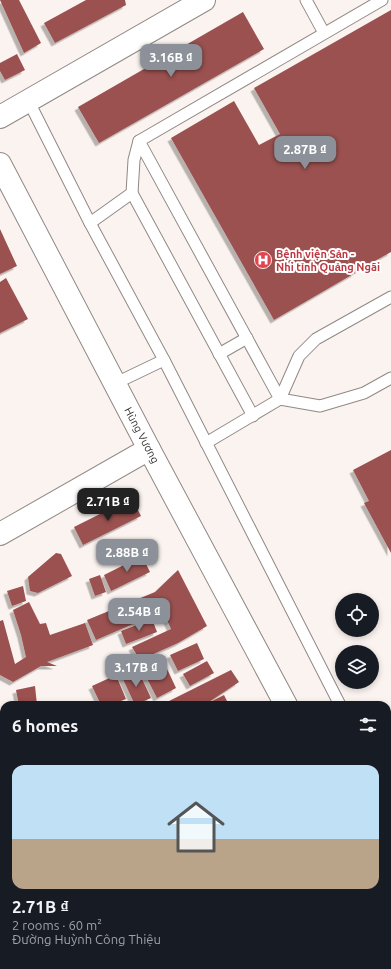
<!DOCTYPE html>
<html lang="en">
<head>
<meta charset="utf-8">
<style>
	body { margin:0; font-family:Ubuntu,sans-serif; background:#20242c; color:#f1f3f6; height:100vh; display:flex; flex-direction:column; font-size:15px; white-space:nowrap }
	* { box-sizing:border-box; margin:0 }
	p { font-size:13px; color:#9ea1a6 }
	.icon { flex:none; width:22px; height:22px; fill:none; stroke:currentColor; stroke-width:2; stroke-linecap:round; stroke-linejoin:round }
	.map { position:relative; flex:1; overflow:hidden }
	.details { position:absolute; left:0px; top:701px; width:391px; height:268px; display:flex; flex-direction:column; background:#171b24; border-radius:12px 12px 0 0; box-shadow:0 2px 6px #0003 }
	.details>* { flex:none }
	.tools { position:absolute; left:335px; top:593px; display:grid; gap:8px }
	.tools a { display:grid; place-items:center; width:44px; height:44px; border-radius:50%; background:#171b24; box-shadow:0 2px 6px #0003; font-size:20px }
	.price { position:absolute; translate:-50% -34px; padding:0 9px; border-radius:8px; background:#8c9099; color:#fff; font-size:13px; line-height:26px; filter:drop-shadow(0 1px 2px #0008) }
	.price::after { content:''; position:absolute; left:50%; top:24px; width:12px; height:9px; margin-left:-6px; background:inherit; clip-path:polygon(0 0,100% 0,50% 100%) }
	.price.selected { background:#222; color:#fff }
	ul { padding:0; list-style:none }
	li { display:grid; align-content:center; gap:8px; height:212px; padding:0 12px }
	li span { display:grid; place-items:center; height:124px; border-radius:12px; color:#555 }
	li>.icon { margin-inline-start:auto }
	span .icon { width:72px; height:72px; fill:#fffc; stroke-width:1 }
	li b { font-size:17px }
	h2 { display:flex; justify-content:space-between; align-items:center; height:48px; padding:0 12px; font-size:17px }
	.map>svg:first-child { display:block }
</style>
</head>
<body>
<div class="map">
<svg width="391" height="969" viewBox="0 0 391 969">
	<defs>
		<filter id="shadow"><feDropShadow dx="-3.5" dy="3.5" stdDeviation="0" flood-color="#0004"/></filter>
	</defs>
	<rect width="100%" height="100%" fill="#fbf3ef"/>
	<g fill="#9a514f" filter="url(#shadow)">
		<polygon points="0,0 19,0 41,43 24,53"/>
		<polygon points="86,0 125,0 126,5 55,43 44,23"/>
		<polygon points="391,10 391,252 355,272 341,249 355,273 274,320 171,138 234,101 259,145 280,134 254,88"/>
		<polygon points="243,12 264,49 99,143 78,107"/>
		<polygon points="17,54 25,70 5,80 0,71 0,63"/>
		<polygon points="0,229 17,266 0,274"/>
		<polygon points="6,278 28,319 0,333 0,282"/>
		<polygon points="391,450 391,553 364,503 369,501 353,470"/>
		<polygon points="132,498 141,516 83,545 74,527"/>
		<polygon points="56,553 61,554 72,576 38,593 30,591 28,577"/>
		<polygon points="142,556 150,572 111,591 104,575"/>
		<polygon points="178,570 207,626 178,643 140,660 132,647 171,629 163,611 96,640 87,620 155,592"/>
		<polygon points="100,575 106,592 95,596 89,579"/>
		<polygon points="23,586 26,601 12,606 7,591"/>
		<polygon points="29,602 40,624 46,623 50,635 85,623 93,645 47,662 57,666 41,666 13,682 0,675 0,621 3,620 15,664 26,657 21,635 13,610"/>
		<polygon points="152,619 157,632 126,644 121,631"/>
		<polygon points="197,643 204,659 178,671 170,655"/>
		<polygon points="161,656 176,688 157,698 140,665 148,660 159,681 150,662"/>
		<polygon points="207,661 214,673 190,686 183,674"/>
		<polygon points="138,670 151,698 135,705 122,677"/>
		<polygon points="231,670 239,682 206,704 224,695 229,705 169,705 167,702"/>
		<polygon points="116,675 126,699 111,705 101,705 92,686"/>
		<polygon points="35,686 37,705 19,705 16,690"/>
		<polygon points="4,725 4,751 3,751 0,738 0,726"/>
		<polygon points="19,965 53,965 53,969 22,969"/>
		<polygon points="81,965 82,969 67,969 79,965"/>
		<polygon points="89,965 130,965 131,969 90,969"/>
		<polygon points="154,965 303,965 305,968 156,969"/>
	</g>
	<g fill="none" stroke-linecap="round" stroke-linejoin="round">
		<g stroke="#908986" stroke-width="13">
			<g id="lane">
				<polyline points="306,0 324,33"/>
				<polyline points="29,102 90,223 164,360 340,705"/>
				<polyline points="139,141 280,399"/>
				<polyline points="132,193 253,416"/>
				<polyline points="90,223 132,193 134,160 139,141 382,0"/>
				<polyline points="219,354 247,338"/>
				<polyline points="116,383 164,360"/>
				<polyline points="280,399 320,406 364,393 391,378"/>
				<polyline points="206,443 280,399 299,356 316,339 391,297"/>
			</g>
		</g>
		<g stroke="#908986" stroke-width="24">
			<g id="street">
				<polyline points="0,534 149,449"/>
				<polyline points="387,940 391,938"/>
				<polyline points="323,969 332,965"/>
			</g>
		</g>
		<g stroke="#908986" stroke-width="24">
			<g id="secondary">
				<polyline points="0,117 204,0"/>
				<path id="s1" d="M0,164L149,449L286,705"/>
				<polyline points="387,797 391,796"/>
				<polyline points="387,882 391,889"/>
			</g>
		</g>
		<use href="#lane" stroke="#fff" stroke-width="11"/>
		<use href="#street" stroke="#fff" stroke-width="22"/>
		<use href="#secondary" stroke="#fff" stroke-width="22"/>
	</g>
	<defs>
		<g id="hospital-disc" transform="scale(0.9)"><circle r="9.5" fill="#e0444e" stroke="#fff"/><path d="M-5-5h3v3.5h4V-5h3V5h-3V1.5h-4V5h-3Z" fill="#fff"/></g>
	</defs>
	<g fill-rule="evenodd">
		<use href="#hospital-disc" x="263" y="260"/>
	</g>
	<g text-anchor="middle" stroke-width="4" stroke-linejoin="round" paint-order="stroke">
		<g font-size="11" font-weight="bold" fill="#be3a42" stroke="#fff" text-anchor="start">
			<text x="276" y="258">Bệnh viện Sản -<tspan x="276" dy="13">Nhi tỉnh Quảng Ngãi</tspan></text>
		</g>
		<g font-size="11" fill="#322f2d" stroke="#fff">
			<text dy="4" stroke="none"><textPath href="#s1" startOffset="306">Hùng Vương</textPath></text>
		</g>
	</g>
</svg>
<div class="tools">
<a><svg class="icon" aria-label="locate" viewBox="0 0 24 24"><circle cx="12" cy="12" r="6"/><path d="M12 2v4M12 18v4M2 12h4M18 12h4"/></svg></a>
<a><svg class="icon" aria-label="layers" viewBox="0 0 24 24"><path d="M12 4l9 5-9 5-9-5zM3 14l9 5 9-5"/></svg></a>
</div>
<b class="price" style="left:171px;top:78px">3.16B ₫</b>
<b class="price" style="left:305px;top:170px">2.87B ₫</b>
<b class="price selected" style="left:108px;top:522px">2.71B ₫</b>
<b class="price" style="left:127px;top:573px">2.88B ₫</b>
<b class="price" style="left:139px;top:632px">2.54B ₫</b>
<b class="price" style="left:136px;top:688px">3.17B ₫</b>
<section class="details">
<h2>6 homes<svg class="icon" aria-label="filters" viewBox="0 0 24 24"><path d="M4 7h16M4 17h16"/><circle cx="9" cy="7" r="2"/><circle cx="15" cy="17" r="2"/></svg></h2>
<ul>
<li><span style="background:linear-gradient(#bfe0f5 60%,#b9a48a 0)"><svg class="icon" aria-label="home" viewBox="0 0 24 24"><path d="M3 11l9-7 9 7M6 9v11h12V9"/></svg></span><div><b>2.71B ₫</b><p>2 rooms · 60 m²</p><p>Đường Huỳnh Công Thiệu</p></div></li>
</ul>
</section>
</div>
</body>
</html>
